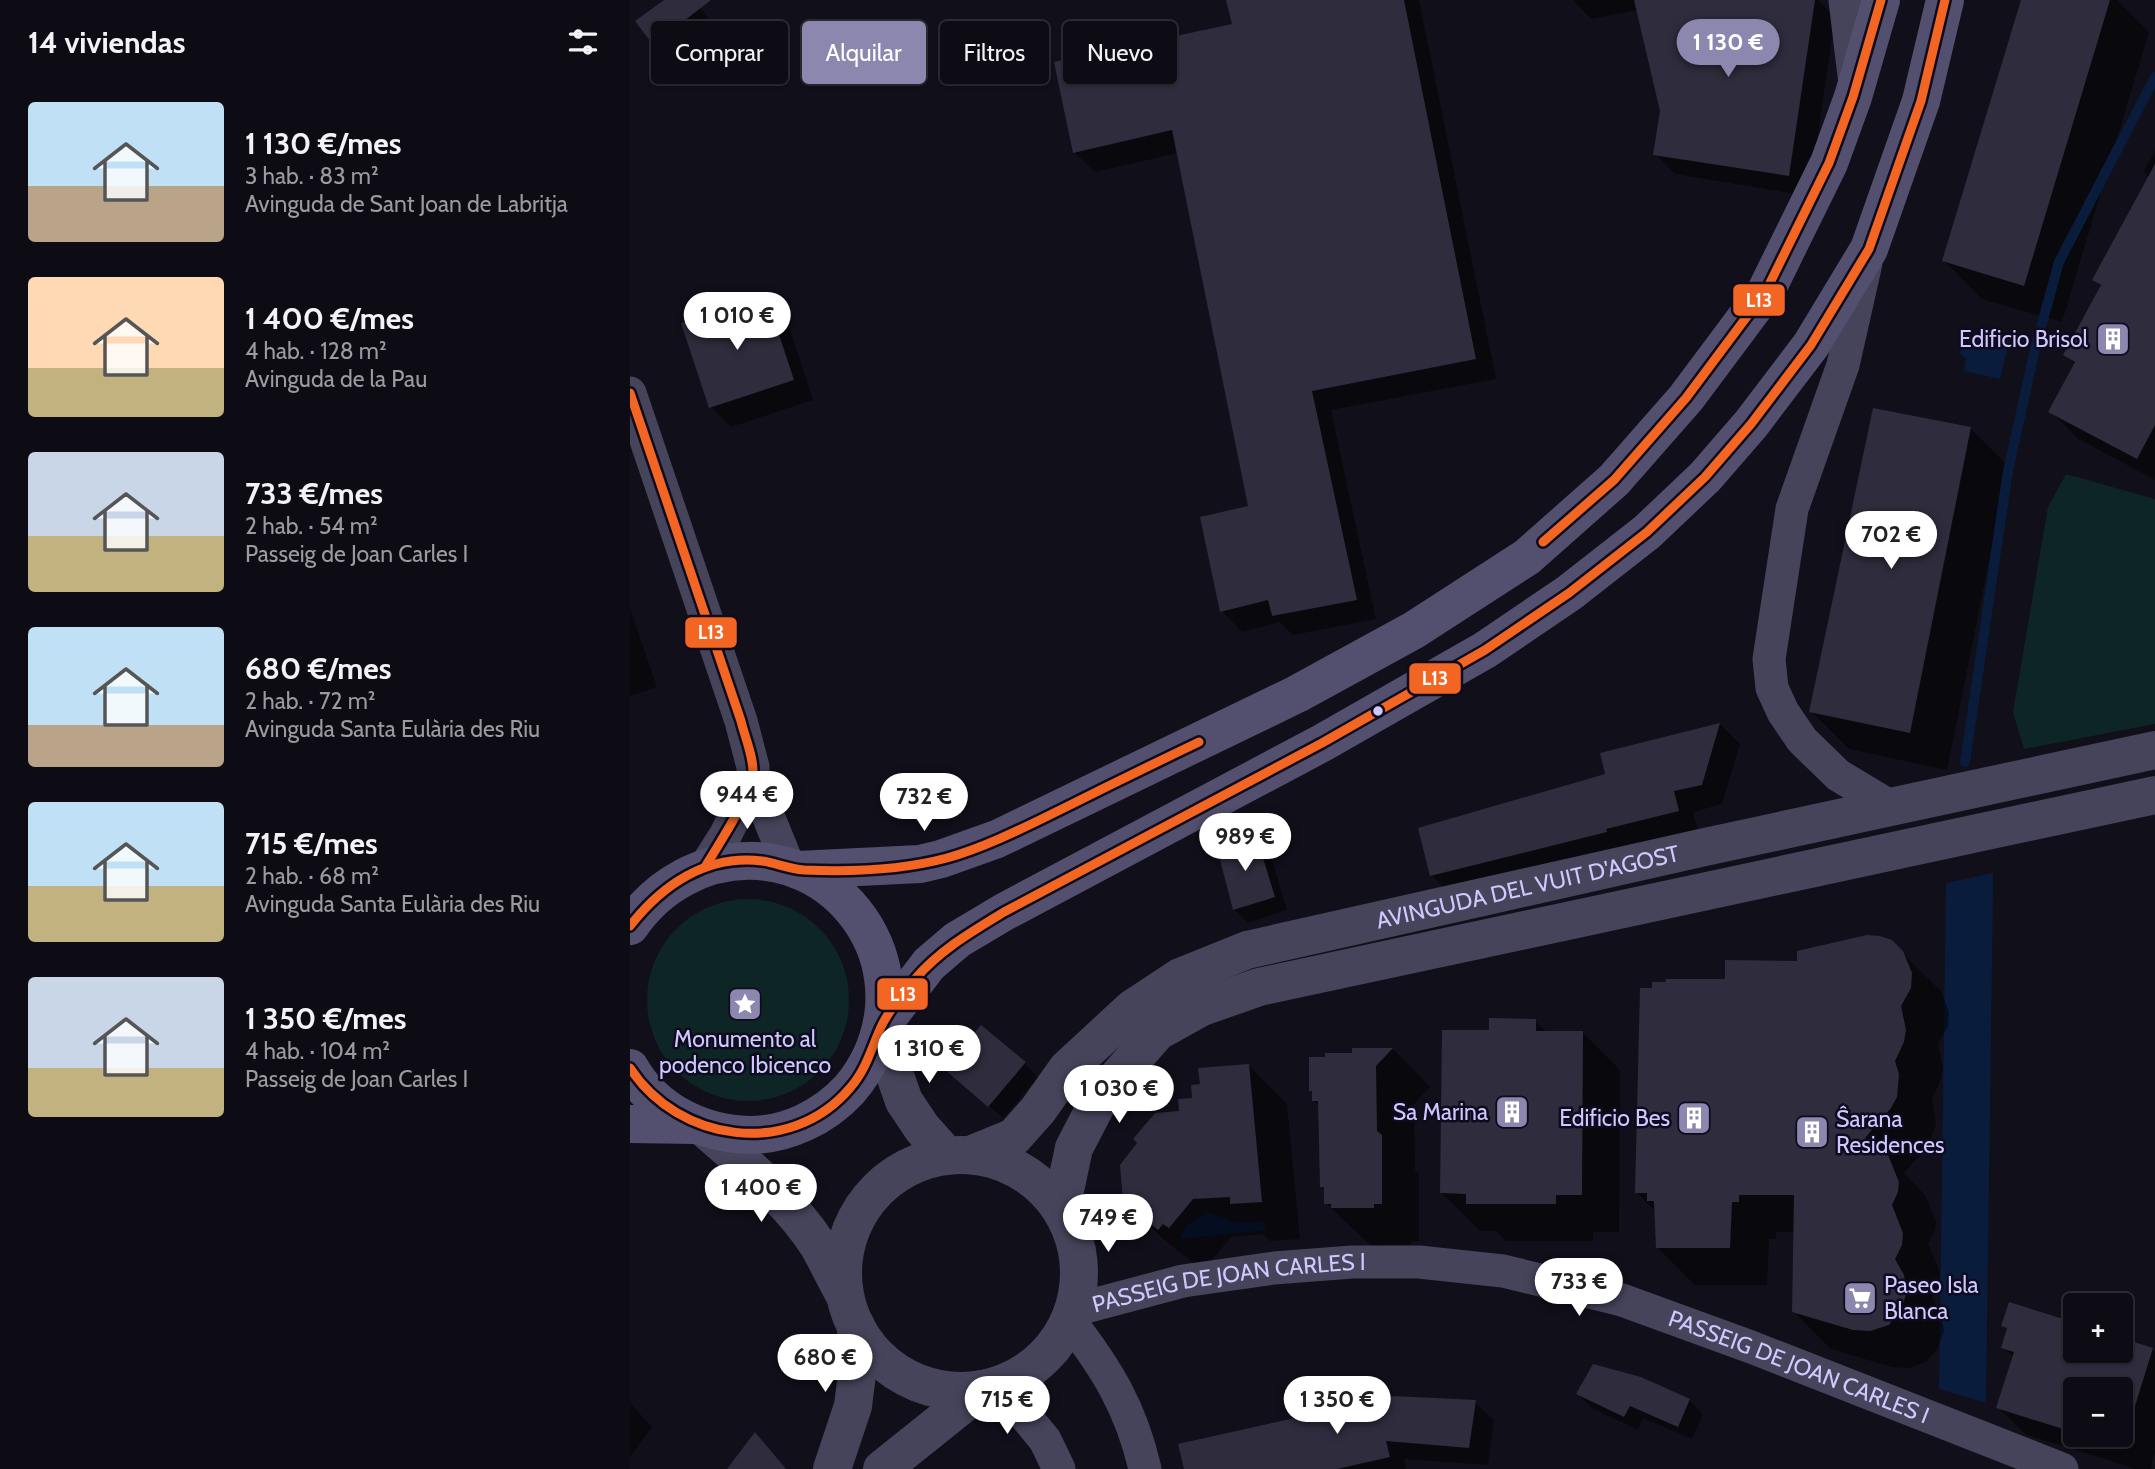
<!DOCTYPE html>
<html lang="es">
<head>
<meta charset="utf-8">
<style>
	body { margin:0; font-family:Cabin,sans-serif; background:#1b1922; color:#f1f3f6; height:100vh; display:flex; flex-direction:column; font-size:26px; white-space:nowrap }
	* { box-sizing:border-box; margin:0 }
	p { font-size:23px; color:#9a9ba0 }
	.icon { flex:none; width:38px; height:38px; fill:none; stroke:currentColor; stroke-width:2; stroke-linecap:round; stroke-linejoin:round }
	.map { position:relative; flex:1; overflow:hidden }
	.details { display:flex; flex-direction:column; background:#0d0b14; width:630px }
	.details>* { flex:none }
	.guide { position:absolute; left:21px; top:21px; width:665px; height:63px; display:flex; gap:14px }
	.tools { position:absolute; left:1433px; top:1293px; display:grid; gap:14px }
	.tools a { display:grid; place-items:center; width:70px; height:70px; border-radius:7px; background:#0d0b14; box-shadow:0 2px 5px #0004,0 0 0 2px #2d2b34; font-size:35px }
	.price { position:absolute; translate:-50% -60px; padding:0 16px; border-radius:24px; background:#fff; color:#222; font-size:23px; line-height:46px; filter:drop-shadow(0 2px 4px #0008) }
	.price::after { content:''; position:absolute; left:50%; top:42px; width:21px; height:16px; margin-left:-10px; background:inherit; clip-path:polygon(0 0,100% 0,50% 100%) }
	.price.selected { background:#8c87af; color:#fff }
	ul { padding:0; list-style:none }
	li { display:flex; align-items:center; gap:21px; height:175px; padding:0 28px }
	li span { display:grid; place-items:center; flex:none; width:196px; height:140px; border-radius:7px; color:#555 }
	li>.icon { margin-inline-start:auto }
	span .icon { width:84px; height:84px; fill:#fffc; stroke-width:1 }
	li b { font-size:30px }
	h2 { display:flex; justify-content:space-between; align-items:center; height:84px; padding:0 28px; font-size:30px }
	.tag { padding:0 24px; border-radius:7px; background:#0d0b14; box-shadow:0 2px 5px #0004,0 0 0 2px #2d2b34; font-size:24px; line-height:63px }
	.tag.selected { background:#8c87af; color:#fff }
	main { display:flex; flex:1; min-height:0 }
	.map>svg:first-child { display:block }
</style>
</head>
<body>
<main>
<section class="details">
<h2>14 viviendas<svg class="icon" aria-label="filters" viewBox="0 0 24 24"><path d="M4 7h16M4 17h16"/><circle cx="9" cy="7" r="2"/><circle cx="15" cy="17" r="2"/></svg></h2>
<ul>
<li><span style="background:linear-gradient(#bfe0f5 60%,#b9a48a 0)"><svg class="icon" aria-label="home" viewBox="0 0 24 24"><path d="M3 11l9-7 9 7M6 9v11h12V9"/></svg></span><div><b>1 130 €/mes</b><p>3 hab. · 83 m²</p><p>Avinguda de Sant Joan de Labritja</p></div></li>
<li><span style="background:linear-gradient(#ffd9b3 65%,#c2b280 0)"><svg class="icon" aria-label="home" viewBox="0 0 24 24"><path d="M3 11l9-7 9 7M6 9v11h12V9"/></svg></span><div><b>1 400 €/mes</b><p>4 hab. · 128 m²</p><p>Avinguda de la Pau</p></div></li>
<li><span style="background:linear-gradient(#c9d6e8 60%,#c2b280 0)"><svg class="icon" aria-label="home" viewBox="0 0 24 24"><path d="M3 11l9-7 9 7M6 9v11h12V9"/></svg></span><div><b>733 €/mes</b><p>2 hab. · 54 m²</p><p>Passeig de Joan Carles I</p></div></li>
<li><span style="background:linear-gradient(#bfe0f5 70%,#b9a48a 0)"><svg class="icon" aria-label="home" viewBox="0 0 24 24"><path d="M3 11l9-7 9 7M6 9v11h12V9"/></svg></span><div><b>680 €/mes</b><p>2 hab. · 72 m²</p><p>Avinguda Santa Eulària des Riu</p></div></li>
<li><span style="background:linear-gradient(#bfe0f5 60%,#c2b280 0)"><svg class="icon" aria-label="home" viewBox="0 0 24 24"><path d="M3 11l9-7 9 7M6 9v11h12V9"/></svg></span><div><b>715 €/mes</b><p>2 hab. · 68 m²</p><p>Avinguda Santa Eulària des Riu</p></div></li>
<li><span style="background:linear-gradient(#c9d6e8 65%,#c2b280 0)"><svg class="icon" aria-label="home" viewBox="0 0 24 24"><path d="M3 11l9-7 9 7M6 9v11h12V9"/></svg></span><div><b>1 350 €/mes</b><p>4 hab. · 104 m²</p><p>Passeig de Joan Carles I</p></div></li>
</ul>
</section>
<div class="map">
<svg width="1525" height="1469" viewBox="0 0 1525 1469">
	<rect width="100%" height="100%" fill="#110f1a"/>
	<g fill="#0e2525">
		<polygon points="1436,474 1525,499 1525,724 1394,749 1383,712 1418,507"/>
		<circle cx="118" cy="1000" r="101"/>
	</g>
	<g fill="#0a1c3c">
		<polygon points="1344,332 1379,340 1370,379 1334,371 1336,358 1330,354 1331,347 1338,344"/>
		<polygon points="1363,873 1363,886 1356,1403 1309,1389 1316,883"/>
		<polygon points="577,1212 608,1223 635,1222 635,1230 549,1239 556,1226"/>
	</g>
	<g fill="#0007" fill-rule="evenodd">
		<polygon points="37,0 64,0 82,23 38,57 24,44"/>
		<polygon points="598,0 789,0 866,379 701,410 746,619 663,635 650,622 612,632 592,611 620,508 548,153 465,172 444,152 604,26"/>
		<polygon points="943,0 1188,0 1205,17 1179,196 1045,174 1025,154 1032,111 1009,10 961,19"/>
		<polygon points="1393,0 1487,0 1519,32 1432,322 1352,299 1314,261"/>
		<polygon points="1525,151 1525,480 1447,438 1421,411 1446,365 1435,355 1472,288 1464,280 1519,178 1513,172"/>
		<polygon points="135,297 156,317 183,400 101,427 81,407"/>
		<polygon points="1340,428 1378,466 1317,770 1219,749 1181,711"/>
		<polygon points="0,609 27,687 0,696"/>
		<polygon points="1090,724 1110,744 1092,804 1063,812 1068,831 821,895 801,875 977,775 972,754"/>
		<polygon points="626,837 639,850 657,910 618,923 604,909"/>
		<polygon points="1261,942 1311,991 1319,1012 1318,1026 1308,1044 1313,1068 1311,1080 1302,1099 1306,1124 1298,1146 1274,1173 1295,1195 1306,1221 1305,1230 1298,1244 1310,1272 1309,1284 1302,1297 1311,1314 1314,1331 1307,1349 1296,1362 1279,1368 1262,1367 1201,1349 1163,1311 1165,1232 1146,1232 1146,1239 1139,1239 1137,1285 1065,1285 1027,1247 1027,1213 1007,1193 1097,981"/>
		<polygon points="905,1021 917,1032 952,1032 990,1070 989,1232 963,1232 963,1241 876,1241 866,1231 850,1231 812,1193 861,1032"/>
		<polygon points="723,1049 763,1049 800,1087 784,1104 785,1170 789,1174 789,1241 781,1241 781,1245 741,1246 696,1203 696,1190 692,1186 690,1107 684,1100 684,1093 681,1090 723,1055"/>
		<polygon points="394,1063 408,1077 373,1118 316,1069"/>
		<polygon points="619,1066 657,1104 670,1239 640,1241 633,1234 601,1237 578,1265 572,1260 567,1266 533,1239 495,1200 551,1112 564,1100 571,1086"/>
		<path d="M1373,1325L1446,1351H1491V1339L1522,1349L1525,1352V1452L1520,1469H1506L1395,1434L1368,1407L1384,1358L1373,1347L1378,1330ZM1446,1390H1491V1435H1446Z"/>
		<polygon points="948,1394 1059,1400 1073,1414 1062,1439 1013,1418 1008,1430 962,1408"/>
		<polygon points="845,1402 864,1421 858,1465 774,1459 776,1469 556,1469"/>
		<polygon points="0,1403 22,1427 0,1457"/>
	</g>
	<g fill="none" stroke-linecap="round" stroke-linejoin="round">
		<polyline stroke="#0a1c3c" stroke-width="10" points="1335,762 1378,471 1405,349 1429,262 1525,77"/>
	</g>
	<g fill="#2f2c3d">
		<polygon points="34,0 81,0 23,45 5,21"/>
		<polygon points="596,0 774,0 846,359 682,391 727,600 642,616 638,600 590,612 570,517 618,506 542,130 443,153 424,62 602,24"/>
		<polygon points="1004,0 1185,0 1159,176 1023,155 1030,111"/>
		<polygon points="1391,0 1480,0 1394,286 1312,261"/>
		<polygon points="1525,164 1525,425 1507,459 1418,412 1445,362 1433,355 1471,285 1462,280"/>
		<polygon points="136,295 164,380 79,408 51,323"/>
		<polygon points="1243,408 1341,427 1280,733 1179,712"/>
		<polygon points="1090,723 1072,785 1044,791 1049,811 976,829 977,832 800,876 788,828 975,774 970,753"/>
		<polygon points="626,835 645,897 603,910 587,848"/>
		<polygon points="1237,935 1250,936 1262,940 1273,951 1282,973 1281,988 1271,1006 1276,1030 1274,1042 1265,1061 1269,1074 1267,1097 1261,1108 1235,1138 1258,1155 1269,1182 1268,1192 1262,1205 1273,1233 1272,1245 1265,1259 1274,1275 1277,1292 1270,1311 1259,1325 1240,1331 1223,1330 1162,1312 1164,1195 1109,1195 1109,1202 1102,1202 1100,1248 1026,1248 1024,1201 1017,1201 1017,1193 1005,1193 1010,988 1022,988 1022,982 1035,982 1036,979 1095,979 1095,960 1167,961 1167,951"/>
		<polygon points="859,1018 906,1019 906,1031 953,1031 952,1195 926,1195 926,1204 836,1204 836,1194 810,1193 812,1030 859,1030"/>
		<polygon points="351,1025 396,1062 358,1107 314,1069"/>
		<polygon points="722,1048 763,1048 746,1066 747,1131 752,1135 752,1204 744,1204 744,1208 701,1208 701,1204 694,1204 694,1187 690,1187 688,1101 682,1101 682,1091 679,1091 679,1057 695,1057 695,1053 722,1053"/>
		<polygon points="619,1064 632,1202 600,1204 600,1197 563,1199 539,1228 533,1224 528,1230 493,1201 490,1165 507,1143 503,1139 525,1113 549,1111 548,1099 562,1098 561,1085 570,1084 568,1068"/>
		<polygon points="1379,1302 1446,1323 1446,1351 1491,1351 1491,1338 1523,1348 1492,1448 1452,1435 1491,1435 1491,1390 1446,1390 1446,1433 1366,1408 1384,1352 1371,1348 1377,1328 1371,1326"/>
		<polygon points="963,1364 1011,1377 1060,1399 1048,1427 1000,1406 994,1417 946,1394"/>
		<polygon points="763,1396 846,1400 839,1448 756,1441 760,1457 707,1469 554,1469 548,1444"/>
		<polygon points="125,1432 156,1469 97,1469"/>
	</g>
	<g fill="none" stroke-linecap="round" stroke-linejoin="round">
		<g stroke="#45445b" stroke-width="33">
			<polyline points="1215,0 1225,84"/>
			<polyline points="1236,263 1213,365 1162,509 1139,659 1142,688 1153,712 1172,740 1208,775 1261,807"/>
			<polyline points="0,393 111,721 123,767 123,779 159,867"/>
			<polyline points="75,867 96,834 123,779"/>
			<path id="s1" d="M444,1310L553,1281L644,1268L722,1262H789L873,1271L992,1300L1121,1347L1432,1469"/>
			<path d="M439,1320C477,1369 501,1408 515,1469"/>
			<polyline points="369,1384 415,1440 429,1469"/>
		</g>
		<g stroke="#45445b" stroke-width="38">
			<polyline points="250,1033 274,1101 292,1128 317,1156"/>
			<path d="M74,1128C114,1163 159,1200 188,1245C197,1261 205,1278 214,1294"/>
			<path id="s2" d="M340,1155L384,1137L408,1110L437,1069L503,1008L550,977L617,950L1075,847L1525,750"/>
			<circle cx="331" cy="1273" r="118"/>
			<polyline points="431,1209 444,1148 471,1096 527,1032 572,1007 629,987 1525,795"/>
			<polyline points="202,1469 223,1406 227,1374 226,1326"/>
			<polyline points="252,1469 352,1389"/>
		</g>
		<g stroke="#52506e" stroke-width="38">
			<polyline points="168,870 290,864 311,859 367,839 667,694 784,630 897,557 984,480 1056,398 1136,291 1199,163 1223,97 1251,0"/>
			<path d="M0,926C58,841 179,837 235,927C250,952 256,980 254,1008C251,1039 239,1067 219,1090C194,1117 157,1135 120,1135C72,1134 24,1111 0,1068"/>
			<polyline points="253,1024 299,964 327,940 374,912 692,743 855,650 939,593 1017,532 1075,477 1121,424 1181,345 1239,249 1291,101 1315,0"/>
			<polyline points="0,1124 65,1125"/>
		</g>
		<g stroke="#0e0b1e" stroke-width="14">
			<g id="bus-1">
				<path d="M0,393L111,721C115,738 124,757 123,775C122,793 86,849 75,867"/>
				<polyline points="913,542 984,480 1056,398 1136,291 1199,163 1223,97 1251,0"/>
				<path d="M0,926C32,885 77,854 132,861C146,863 159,869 174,870C220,872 272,870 317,858C356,847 393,828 430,810C476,787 523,764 569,742"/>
				<path d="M0,1068C48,1142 160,1159 220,1088C236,1070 241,1049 251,1027C259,1010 272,994 285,979C310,950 341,932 374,912L692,743L855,650L939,593L1017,532L1075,477L1121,424L1181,345L1239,249L1291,101L1315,0"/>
			</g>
		</g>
		<use href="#bus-1" stroke="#f26522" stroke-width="9"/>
	</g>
	<defs>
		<g id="building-square" transform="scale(1.75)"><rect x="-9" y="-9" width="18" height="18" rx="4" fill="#8c87af" stroke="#0e0b1e"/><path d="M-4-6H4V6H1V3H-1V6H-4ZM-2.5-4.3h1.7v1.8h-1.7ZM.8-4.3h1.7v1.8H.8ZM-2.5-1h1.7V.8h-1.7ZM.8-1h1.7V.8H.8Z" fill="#fff"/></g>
		<g id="sight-square" transform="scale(1.75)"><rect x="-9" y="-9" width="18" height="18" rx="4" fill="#8c87af" stroke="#0e0b1e"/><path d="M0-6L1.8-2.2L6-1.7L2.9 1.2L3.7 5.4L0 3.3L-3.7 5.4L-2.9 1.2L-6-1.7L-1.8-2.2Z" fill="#fff"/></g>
		<g id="supermarket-square" transform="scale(1.75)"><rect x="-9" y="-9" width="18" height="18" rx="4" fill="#8c87af" stroke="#0e0b1e"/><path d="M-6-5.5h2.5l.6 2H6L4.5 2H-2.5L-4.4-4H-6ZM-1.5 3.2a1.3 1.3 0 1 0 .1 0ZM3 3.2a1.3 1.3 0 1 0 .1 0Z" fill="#fff"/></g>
	</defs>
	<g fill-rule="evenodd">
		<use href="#building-square" x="1483" y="339"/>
		<use href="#sight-square" x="115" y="1004"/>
		<use href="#building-square" x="882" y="1112"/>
		<use href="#building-square" x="1064" y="1118"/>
		<use href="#building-square" x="1182" y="1132"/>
		<use href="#supermarket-square" x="1230" y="1298"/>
	</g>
	<circle fill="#cec8ff" stroke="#0e0b1e" stroke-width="2.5" cx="748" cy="711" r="6"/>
	<g text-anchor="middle" stroke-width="5" stroke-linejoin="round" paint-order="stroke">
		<g font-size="23" fill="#cec8ff" stroke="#0e0b1e" text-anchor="end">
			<text x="1458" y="347">Edificio Brisol</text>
			<text x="115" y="1047" text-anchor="middle">Monumento al<tspan x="115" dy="26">podenco Ibicenco</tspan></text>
			<text x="858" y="1120">Sa Marina</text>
			<text x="1040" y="1126">Edificio Bes</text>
			<text x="1206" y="1127" text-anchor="start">Ŝarana<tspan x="1206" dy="26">Residences</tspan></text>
			<text x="1254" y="1293" text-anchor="start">Paseo Isla<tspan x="1254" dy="26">Blanca</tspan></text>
		</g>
		<g font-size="23" fill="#cec8ff" stroke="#0e0b1e">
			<text dy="8" stroke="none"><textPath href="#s2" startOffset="640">AVINGUDA DEL VUIT D'AGOST</textPath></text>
			<text dy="8" stroke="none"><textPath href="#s1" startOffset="158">PASSEIG DE JOAN CARLES I</textPath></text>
			<text dy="8" stroke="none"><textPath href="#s1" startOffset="746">PASSEIG DE JOAN CARLES I</textPath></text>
		</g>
	</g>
	<g stroke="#0e0b1e" stroke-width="2.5">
		<rect x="1102" y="283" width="54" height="34" rx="7" fill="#f26522"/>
		<rect x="54" y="616" width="54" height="33" rx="7" fill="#f26522"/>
		<rect x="778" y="662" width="54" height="33" rx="7" fill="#f26522"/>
		<rect x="246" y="977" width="53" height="34" rx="7" fill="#f26522"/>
	</g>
	<g font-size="19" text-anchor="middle" font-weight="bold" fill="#fff">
		<text x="1129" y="307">L13</text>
		<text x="81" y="639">L13</text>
		<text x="805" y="685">L13</text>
		<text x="273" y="1001">L13</text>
	</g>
</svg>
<div class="tools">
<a>+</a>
<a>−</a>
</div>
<b class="price selected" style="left:1098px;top:79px">1 130 €</b>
<b class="price" style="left:107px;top:352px">1 010 €</b>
<b class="price" style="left:1261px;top:571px">702 €</b>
<b class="price" style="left:117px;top:831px">944 €</b>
<b class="price" style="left:294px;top:833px">732 €</b>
<b class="price" style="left:615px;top:873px">989 €</b>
<b class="price" style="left:299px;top:1085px">1 310 €</b>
<b class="price" style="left:489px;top:1125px">1 030 €</b>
<b class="price" style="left:131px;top:1224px">1 400 €</b>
<b class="price" style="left:478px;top:1254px">749 €</b>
<b class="price" style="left:949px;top:1318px">733 €</b>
<b class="price" style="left:195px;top:1394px">680 €</b>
<b class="price" style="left:377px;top:1436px">715 €</b>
<b class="price" style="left:707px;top:1436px">1 350 €</b>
<div class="guide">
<a class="tag">Comprar</a>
<a class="tag selected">Alquilar</a>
<a class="tag">Filtros</a>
<a class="tag">Nuevo</a>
</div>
</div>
</main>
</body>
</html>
